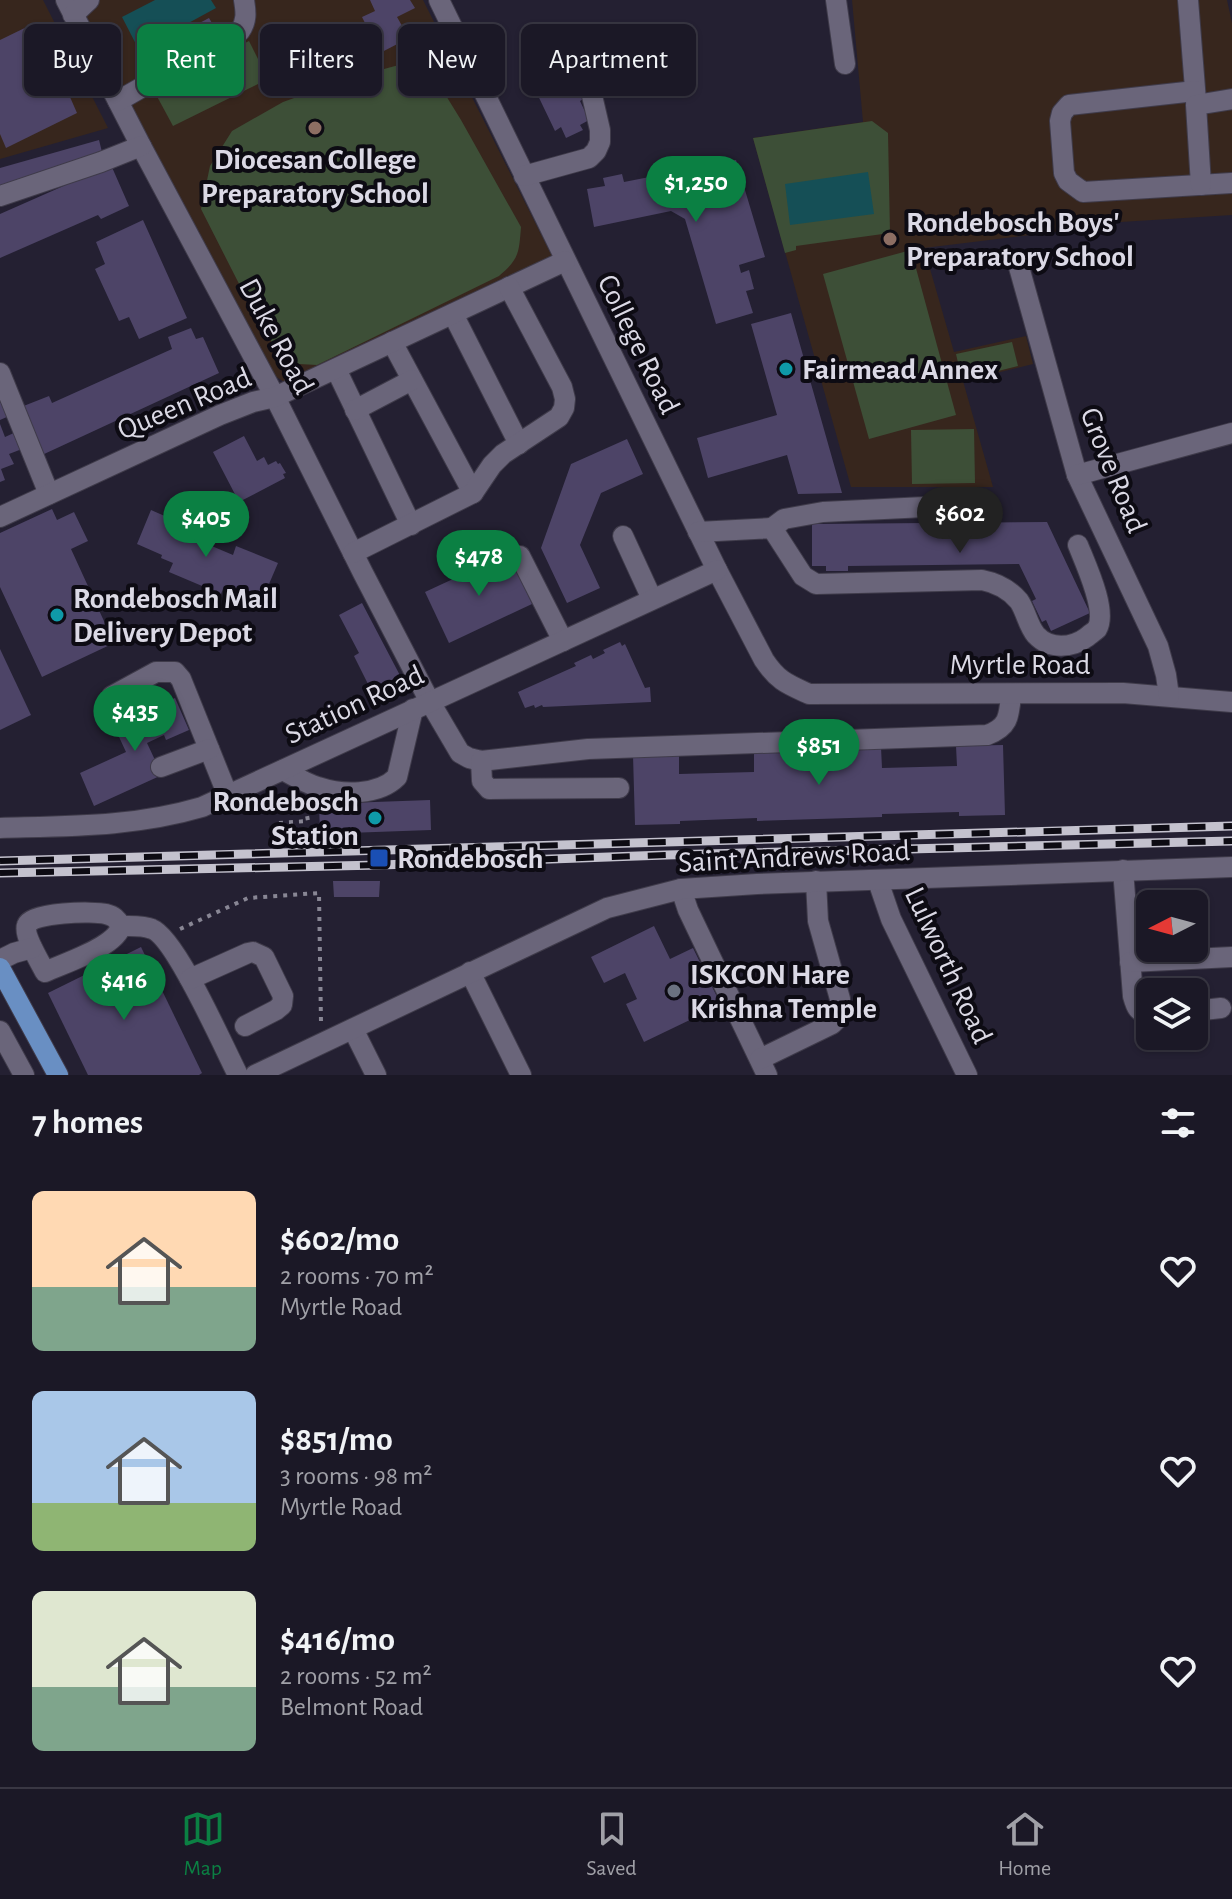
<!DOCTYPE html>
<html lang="en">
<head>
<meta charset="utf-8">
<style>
	body { margin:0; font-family:"Alegreya Sans",sans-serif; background:#24212e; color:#f1f3f6; height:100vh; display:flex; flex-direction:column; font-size:30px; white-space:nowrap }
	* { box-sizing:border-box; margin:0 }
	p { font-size:26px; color:#a0a0a7 }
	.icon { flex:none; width:44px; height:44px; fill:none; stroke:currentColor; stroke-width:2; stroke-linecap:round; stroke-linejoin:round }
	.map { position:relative; height:1075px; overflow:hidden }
	.sheet { display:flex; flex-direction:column; background:#1b1826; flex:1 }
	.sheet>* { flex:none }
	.top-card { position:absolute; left:24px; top:24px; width:800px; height:72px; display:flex; gap:16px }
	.needle { width:52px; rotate:264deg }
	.fabs { position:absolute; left:1136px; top:890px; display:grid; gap:16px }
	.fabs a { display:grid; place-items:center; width:72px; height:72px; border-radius:12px; background:#1b1826; box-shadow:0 2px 6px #0004,0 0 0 2px #393743; font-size:40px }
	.price { position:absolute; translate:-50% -68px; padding:0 18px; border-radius:28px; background:#0b8043; color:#fff; font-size:26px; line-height:52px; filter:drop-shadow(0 2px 4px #0008) }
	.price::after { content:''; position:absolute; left:50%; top:48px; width:24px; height:18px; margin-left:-12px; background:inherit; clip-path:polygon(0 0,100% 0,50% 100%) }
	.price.active { background:#222; color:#fff }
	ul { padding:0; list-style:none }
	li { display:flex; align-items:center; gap:24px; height:200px; padding:0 32px }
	li span { display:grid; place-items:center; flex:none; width:224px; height:160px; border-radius:12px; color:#555 }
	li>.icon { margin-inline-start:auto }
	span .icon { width:96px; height:96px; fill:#fffc; stroke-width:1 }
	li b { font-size:34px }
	h2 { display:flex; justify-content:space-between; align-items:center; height:96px; padding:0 32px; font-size:34px }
	.tag { padding:0 28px; border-radius:12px; background:#1b1826; box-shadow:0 2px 6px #0004,0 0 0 2px #393743; font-size:28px; line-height:72px }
	.tag.active { background:#0b8043; color:#fff }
	.dock { display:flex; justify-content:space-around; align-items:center; height:112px; border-top:2px solid #393743; background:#1b1826; font-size:22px; color:#a0a0a7 }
	.dock a { display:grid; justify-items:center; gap:4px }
	.dock .active { color:#0b8043 }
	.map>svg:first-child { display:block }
</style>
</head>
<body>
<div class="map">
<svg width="1232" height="1075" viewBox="0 0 1232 1075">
	<rect width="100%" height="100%" fill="#242032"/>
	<g fill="#37261d">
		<polygon points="0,0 43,0 108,128 0,159"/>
		<polygon points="75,0 423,0 552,256 549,265 284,382 275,376"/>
		<polygon points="852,0 1227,0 1232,23 1232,215 1073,225 1072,230 924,248 954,352 1026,336 1033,364 963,381 993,487 851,487 753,138 863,122"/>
	</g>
	<g fill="#3d4f37">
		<polygon points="249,41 268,79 173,126 153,89"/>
		<path d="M406,63L432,73L461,120L521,227C519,253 519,259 499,276L317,365L299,364L280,353L262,329L201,209L210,166L232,131L283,102L344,80Z"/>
		<polygon points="872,121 888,133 890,233 796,246 796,250 785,253 753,138"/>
		<polygon points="911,250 956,415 869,439 823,274"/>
		<polygon points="1012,342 1018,366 962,380 956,354"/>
		<polygon points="974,429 975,483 912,484 911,430"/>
	</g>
	<g fill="#154f56">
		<polygon points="155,0 211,0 216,8 139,50 122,17"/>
		<polygon points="868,172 874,214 790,225 785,184"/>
	</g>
	<g fill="#4d4467">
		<polygon points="370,0 410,0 415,8 397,17 409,38 380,53 362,17 375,11"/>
		<polygon points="209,18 216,30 146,68 142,53"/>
		<polygon points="37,22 77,113 6,148 0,134 0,40"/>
		<polygon points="325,34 342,68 296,90 281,56"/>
		<polygon points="547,57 550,62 559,58 568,77 571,75 583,99 580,101 589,120 580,125 583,130 566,138 561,127 555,131 530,79 537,76 532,65"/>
		<polygon points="99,140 103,156 0,186 0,168"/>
		<polygon points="736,160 765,257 739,265 741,273 749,270 754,289 746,291 753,313 716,324 685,219 671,211 594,227 587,189 605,186 603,178 622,174 624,182"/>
		<polygon points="111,165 129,206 101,219 98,215 0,258 0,214"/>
		<polygon points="143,220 187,318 139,339 129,317 119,321 95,269 105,264 96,242"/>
		<polygon points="791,313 842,493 798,494 787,455 708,478 697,438 777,415 751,324"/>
		<polygon points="191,328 196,339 203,337 219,373 42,455 21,407 49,396 52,403 172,349 168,337"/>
		<polygon points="0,395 9,416 0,420"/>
		<polygon points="0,424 5,437 16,432 22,449 9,454 14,464 1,469 5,480 0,482"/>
		<polygon points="244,436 257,461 264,457 268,465 276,461 278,464 280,463 286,473 283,474 285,478 239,502 213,452"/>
		<polygon points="627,439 643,474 601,493 580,545 600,588 567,603 541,548 571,464"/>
		<polygon points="52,509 57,520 74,512 88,541 71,549 114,643 42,677 0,587 0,533"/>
		<polygon points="151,510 192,528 188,536 233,555 236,546 278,563 263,598 238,588 236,591 224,586 221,594 169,572 173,563 161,558 162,555 137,544"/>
		<polygon points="1047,522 1090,613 1051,631 1046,620 1042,622 1032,601 1036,599 1019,564 848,566 848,571 826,571 826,566 812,566 812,524"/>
		<polygon points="509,553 532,604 449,643 425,592"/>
		<polygon points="362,603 405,685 376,700 354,656 359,653 339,615"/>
		<polygon points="620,642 622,646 625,644 645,688 650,687 651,702 543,707 542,705 535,708 534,705 525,708 518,692 576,666 574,663 591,655 593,659 605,653 603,650"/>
		<polygon points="0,649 31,715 0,730"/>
		<polygon points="175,698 189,730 166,740 164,735 147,743 162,775 94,806 80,773 126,752 114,726"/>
		<polygon points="1003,745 1005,815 959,816 959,812 882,814 882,817 757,821 757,818 680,821 680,824 635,825 633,755 679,754 679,774 754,772 754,751 881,747 882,768 957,766 956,746"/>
		<polygon points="430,800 431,830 320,834 319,804"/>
		<polygon points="333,881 380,881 379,897 334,897"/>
		<polygon points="654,926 670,959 693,948 721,1005 644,1042 626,1004 637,999 625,973 604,983 591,957"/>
		<polygon points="141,947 202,1073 199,1075 88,1075 48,993"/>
	</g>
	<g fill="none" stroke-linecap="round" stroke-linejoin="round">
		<g stroke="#3f3b4a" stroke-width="22">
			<g id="minor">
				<path d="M66,0L141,146L275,397L363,573L430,702L460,753L469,758L481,761L588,749L987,735C1009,727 1009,716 1011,695"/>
				<path d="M439,0L717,570L764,660C778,681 787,684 809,694L1123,693L1232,702"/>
				<polyline points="836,0 845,64"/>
				<polyline points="1188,0 1196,101"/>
				<polyline points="73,15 89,0"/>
				<polyline points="1195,91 1069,105 1062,113 1060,121 1064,173 1068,181 1083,192 1232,183"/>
				<path d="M118,101L240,31C247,21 246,12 244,0"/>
				<polyline points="524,176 589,158 596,151 600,142 600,130 590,87 581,38"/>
				<polyline points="1201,185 1196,105 1232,99"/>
				<polyline points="0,196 101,162 141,146"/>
				<polyline points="1017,260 1077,475 1158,646 1166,675 1169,696"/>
				<polyline points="453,314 519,444"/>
				<polyline points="392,342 473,493"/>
				<polyline points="336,369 411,525"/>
				<polyline points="0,373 49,494"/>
				<polyline points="355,410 412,380"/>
				<polyline points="1077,475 1232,433"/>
				<polyline points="0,517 220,415 253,402 275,397 565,261"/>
				<polyline points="772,528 784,519 823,512 986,504"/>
				<path d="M698,532L772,528L803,576L816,584L982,580C997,583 1009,589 1019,601C1026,611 1028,626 1036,635C1050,650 1072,648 1087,637C1089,635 1095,631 1097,629C1108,611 1085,563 1078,545"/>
				<polyline points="623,536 652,599"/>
				<polyline points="353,553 473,493 492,465 503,454 559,417 564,408 565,399 562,387 509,287"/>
				<polyline points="520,556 563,641"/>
				<polyline points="112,696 156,672 175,672 181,679 228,796"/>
				<polyline points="481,761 482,781 489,789 619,788"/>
				<polyline points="161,767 209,749"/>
				<path d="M283,770C294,776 305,783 318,787C342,795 378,796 397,777L413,709"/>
				<path d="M0,828C70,826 134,827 202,807L717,570"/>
				<path d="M1123,870L1133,996C1136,1007 1138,1013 1150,1014"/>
				<polyline points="878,881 891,919 967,1075"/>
				<polyline points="681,889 688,910 767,1075"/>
				<path d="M121,926C116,947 64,963 45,972C40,962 23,935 27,925C31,912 94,911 106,914C114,916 117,919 121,926C131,926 143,925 152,929C176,938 224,1048 238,1075"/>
				<polyline points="0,960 14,953 32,948"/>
				<polyline points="1130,962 1232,957"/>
				<polyline points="470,972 521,1075"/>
				<polyline points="190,979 248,953 253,952 264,957 283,996 282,1005 276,1010 245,1026"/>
				<polyline points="1194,1011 1221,1008"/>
				<polyline points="353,1029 376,1075"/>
				<polyline points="0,1031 24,1075"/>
				<polyline points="760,1059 832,1024 837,1019 840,1011 840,999 818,921 816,881"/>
				<polyline points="255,1075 607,908 681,889 757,884 1232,867"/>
			</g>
		</g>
		<g stroke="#3f3b4a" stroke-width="22">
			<polyline id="major" points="0,968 58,1075"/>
		</g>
		<g stroke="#888694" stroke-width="4" stroke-dasharray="4 6" stroke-linecap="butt">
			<polyline points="279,823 308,821 305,804"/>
			<polyline points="180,929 248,898 319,893 321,1023"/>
		</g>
		<use href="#minor" stroke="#6a657a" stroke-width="20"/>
		<use href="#major" stroke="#698fc3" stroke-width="20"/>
		<g stroke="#c4c2ce" stroke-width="9">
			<g id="rail">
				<polyline points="0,861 1232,826"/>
				<polyline points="0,873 380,865 666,855 1232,841"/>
			</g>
		</g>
		<use href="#rail" stroke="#0d0b13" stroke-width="6" stroke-dasharray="18" stroke-linecap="butt"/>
	</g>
	<g fill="#8d6e63" stroke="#0d0b13" stroke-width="3">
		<circle cx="315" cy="128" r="8"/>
		<circle cx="890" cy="239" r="8"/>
	</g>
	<g fill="#0f9aa8" stroke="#0d0b13" stroke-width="3">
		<circle cx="786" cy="369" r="8"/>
		<circle cx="57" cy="615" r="8"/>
		<circle cx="375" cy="818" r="8"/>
	</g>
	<rect fill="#1a4fb4" stroke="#0d0b13" stroke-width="3" x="369" y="848" width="20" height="20" rx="4"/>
	<circle fill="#6b7280" stroke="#0d0b13" stroke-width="3" cx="674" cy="991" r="8"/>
	<g text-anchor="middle" stroke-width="8" stroke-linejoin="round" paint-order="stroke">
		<g font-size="30" font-weight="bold" fill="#dbd9e5" stroke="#0d0b13" text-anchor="start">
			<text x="315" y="169" text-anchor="middle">Diocesan College<tspan x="315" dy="34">Preparatory School</tspan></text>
			<text x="906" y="232">Rondebosch Boys'<tspan x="906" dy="34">Preparatory School</tspan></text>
			<text x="802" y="379">Fairmead Annex</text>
			<text x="73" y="608">Rondebosch Mail<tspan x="73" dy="34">Delivery Depot</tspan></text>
			<text x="359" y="811" text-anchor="end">Rondebosch<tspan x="359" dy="34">Station</tspan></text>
			<text x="397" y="868">Rondebosch</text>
			<text x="690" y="984">ISKCON Hare<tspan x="690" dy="34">Krishna Temple</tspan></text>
		</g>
		<g font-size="30" fill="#dbd9e5" stroke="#0d0b13">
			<text transform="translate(277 336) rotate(62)" y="10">Duke Road</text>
			<text transform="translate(639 344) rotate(64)" y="10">College Road</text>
			<text transform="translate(184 403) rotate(-23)" y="10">Queen Road</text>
			<text transform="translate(1114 470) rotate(68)" y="10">Grove Road</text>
			<text x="1020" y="674">Myrtle Road</text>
			<text transform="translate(354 704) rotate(-25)" y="10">Station Road</text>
			<text transform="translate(794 856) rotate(-3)" y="10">Saint Andrews Road</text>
			<text transform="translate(949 965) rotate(65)" y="10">Lulworth Road</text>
		</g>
	</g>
</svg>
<div class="fabs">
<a><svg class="needle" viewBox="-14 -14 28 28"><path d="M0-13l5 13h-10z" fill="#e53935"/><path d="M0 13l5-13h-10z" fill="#a0a0a7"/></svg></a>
<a><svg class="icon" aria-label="layers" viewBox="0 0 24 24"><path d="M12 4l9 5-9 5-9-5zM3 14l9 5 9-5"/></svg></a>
</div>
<b class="price" style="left:696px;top:224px">$1,250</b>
<b class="price active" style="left:960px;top:555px">$602</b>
<b class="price" style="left:206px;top:559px">$405</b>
<b class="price" style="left:479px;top:598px">$478</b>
<b class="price" style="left:135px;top:753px">$435</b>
<b class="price" style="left:819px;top:787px">$851</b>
<b class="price" style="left:124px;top:1022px">$416</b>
<div class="top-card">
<a class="tag">Buy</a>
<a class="tag active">Rent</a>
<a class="tag">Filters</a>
<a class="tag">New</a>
<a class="tag">Apartment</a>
</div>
</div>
<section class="sheet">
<h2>7 homes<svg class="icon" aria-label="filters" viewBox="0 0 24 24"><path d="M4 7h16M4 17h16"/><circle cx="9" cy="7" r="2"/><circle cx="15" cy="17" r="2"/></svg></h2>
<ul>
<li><span style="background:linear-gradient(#ffd9b3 60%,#7fa58c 0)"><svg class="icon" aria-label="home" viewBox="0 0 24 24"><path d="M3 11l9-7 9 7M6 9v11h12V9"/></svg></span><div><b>$602/mo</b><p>2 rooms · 70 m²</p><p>Myrtle Road</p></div><svg class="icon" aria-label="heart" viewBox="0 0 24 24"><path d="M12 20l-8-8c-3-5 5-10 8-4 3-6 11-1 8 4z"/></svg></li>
<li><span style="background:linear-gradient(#a9c7e8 70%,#8fb573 0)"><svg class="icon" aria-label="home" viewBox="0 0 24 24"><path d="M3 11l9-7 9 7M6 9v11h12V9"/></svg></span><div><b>$851/mo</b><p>3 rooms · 98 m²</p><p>Myrtle Road</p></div><svg class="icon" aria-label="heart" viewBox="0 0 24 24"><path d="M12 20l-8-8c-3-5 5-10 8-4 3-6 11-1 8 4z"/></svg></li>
<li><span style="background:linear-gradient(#dfe7d0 60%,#7fa58c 0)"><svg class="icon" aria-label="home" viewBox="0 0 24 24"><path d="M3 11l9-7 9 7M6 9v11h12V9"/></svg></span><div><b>$416/mo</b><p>2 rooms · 52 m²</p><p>Belmont Road</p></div><svg class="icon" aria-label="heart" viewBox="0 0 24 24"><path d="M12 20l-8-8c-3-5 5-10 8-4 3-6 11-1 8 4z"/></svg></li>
</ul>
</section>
<nav class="dock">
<a class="active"><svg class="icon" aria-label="map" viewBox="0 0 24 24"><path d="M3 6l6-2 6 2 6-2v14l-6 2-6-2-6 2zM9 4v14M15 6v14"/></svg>Map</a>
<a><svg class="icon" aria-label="saved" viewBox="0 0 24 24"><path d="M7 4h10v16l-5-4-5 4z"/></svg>Saved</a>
<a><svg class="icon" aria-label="home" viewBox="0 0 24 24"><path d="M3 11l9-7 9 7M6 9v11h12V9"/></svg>Home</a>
</nav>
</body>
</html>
